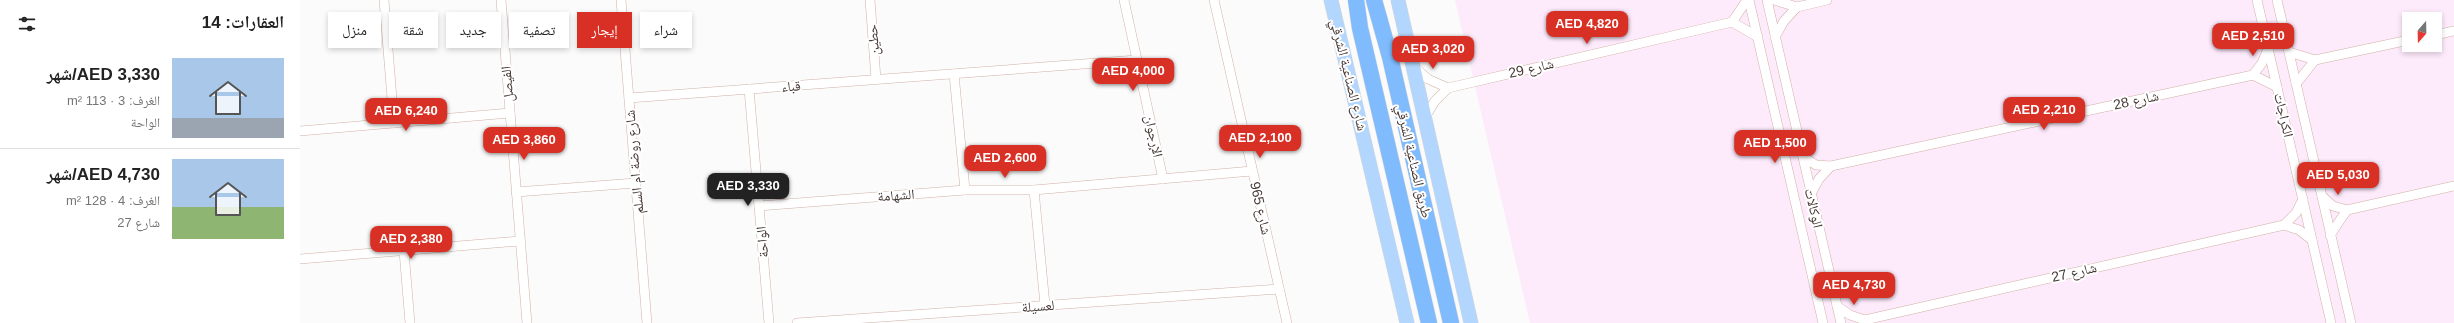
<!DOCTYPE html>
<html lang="ar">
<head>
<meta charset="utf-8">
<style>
	body { margin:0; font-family:Helvetica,"Noto Naskh Arabic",sans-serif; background:#f2f2f2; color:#222; direction:rtl; height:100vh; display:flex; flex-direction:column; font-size:15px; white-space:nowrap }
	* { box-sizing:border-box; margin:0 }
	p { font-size:13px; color:#767676 }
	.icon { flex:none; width:22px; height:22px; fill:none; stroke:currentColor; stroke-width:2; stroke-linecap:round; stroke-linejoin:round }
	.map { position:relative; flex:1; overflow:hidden; direction:ltr }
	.panel { display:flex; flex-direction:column; background:#fff; width:300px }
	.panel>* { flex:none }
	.banner { position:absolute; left:12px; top:12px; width:380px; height:36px; direction:rtl; display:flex; gap:8px }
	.needle { width:26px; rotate:200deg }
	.tools { position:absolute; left:2102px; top:12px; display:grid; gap:8px }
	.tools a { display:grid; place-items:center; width:40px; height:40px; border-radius:0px; background:#fff; box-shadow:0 2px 6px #0003; font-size:20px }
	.price { position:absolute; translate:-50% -34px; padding:0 9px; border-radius:8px; background:#d93025; color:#fff; font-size:13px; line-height:26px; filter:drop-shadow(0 1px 2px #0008) }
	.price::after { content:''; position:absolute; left:50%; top:24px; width:12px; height:9px; margin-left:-6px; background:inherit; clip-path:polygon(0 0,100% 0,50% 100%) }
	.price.current { background:#222; color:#fff }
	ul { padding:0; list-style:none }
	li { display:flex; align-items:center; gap:12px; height:100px; padding:0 16px }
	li+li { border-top:1px solid #e0e0e0 }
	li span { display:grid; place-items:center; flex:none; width:112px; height:80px; border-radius:0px; color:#555 }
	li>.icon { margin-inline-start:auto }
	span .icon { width:48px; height:48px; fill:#fffc; stroke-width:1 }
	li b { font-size:17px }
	h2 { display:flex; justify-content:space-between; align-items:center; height:48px; padding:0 16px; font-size:17px }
	.tag { padding:0 14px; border-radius:0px; background:#fff; box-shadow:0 2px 6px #0003; font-size:14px; line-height:36px }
	.tag.current { background:#d93025; color:#fff }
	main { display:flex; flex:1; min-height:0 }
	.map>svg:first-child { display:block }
</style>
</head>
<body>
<main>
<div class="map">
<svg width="2154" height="323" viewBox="0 0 2154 323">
	<rect width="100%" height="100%" fill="#fbfbfb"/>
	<path fill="#fdeafb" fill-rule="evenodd" d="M1155,0H2154V323H1230ZM2109,19H2135V45H2109Z"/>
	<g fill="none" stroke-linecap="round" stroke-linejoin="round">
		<g stroke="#d1b1a5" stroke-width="10">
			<g id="street">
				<polyline points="84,0 94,123"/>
				<polyline points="201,0 227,323"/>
				<polyline points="321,0 347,323"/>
				<polyline points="570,0 576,79"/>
				<polyline points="824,0 863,179"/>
				<polyline points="914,0 987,323"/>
				<polyline points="1449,0 1523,323"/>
				<polyline points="1467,0 1541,323"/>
				<polyline points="1474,0 1497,7 1527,0"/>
				<polyline points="1957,0 2031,323"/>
				<polyline points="1977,0 2051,323"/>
				<polyline points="1432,22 1447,0"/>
				<polyline points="2135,35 2154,31"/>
				<polyline points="1475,37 1484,21 1497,7"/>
				<polyline points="1989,52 2015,60 2109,40"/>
				<polyline points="1114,67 1128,79 1148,88"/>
				<polyline points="654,74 665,190"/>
				<polyline points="1953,75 1962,63 1968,49"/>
				<polyline points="1996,84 2015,60"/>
				<polyline points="449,89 469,323"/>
				<polyline points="329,98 837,60"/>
				<polyline points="1125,117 1135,101 1148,88 1432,22 1458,37"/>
				<polyline points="0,131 210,113"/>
				<polyline points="1503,157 1516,165 1531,166 1953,75 1977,87"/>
				<polyline points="734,190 745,305"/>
				<polyline points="216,192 336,183"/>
				<polyline points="1511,194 1519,179 1531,166"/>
				<polyline points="2022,196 2033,206 2047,210 2154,186"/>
				<polyline points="459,206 665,190 734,190 952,171"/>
				<polyline points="1984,225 1999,230 2012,240"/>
				<polyline points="2030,235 2047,210"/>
				<polyline points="104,251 110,323"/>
				<polyline points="0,259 220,241"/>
				<polyline points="1537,306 1550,315 1565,320 1984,225 1996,213 2003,199"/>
				<polyline points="497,323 979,289"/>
			</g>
		</g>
		<g stroke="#dad7d6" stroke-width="15">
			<g id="primary">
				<polyline points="1031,0 1107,323"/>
				<polyline points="1098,0 1171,323"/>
			</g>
		</g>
		<g stroke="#dad7d6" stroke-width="17">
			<g id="highway">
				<polyline points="1056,0 1060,28 1129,323"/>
				<polyline points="1074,0 1090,57 1151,323"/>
			</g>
		</g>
		<use href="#street" stroke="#fff" stroke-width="9"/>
		<use href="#primary" stroke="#b2d6fe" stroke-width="14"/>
		<use href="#highway" stroke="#7fbbfd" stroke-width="16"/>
	</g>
	<g text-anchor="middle" stroke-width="4" stroke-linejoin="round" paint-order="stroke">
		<g font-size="14" fill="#463834" stroke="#fff">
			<text transform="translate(573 40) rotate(-95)" y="5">حطين</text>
			<text transform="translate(1231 68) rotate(-13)" y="5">شارع 29</text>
			<text transform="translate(1049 75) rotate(76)" y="5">شارع الصناعية الشرقي</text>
			<text transform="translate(207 84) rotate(-95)" y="5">الفيصل</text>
			<text transform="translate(491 86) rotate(-5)" y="5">قباء</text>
			<text transform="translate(1836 100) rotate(-12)" y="5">شارع 28</text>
			<text transform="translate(1984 115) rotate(77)" y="5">الكراجات</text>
			<text transform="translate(854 136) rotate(78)" y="5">الإرجوان</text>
			<text transform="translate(1114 161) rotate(77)" y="5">طريق الصناعية الشرقي</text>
			<text transform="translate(334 162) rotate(-95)" y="5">شارع روضة ام السلم</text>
			<text transform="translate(596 195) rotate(-4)" y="5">الشهامة</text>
			<text transform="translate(961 208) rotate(77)" y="5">شارع 965</text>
			<text transform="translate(1514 208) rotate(77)" y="5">الوكالات</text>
			<text transform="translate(462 242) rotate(-95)" y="5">الواحة</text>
			<text transform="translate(1774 272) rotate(-13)" y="5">شارع 27</text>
			<text transform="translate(738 306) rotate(-4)" y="5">لعسيلة</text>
		</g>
	</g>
</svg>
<div class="tools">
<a><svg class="needle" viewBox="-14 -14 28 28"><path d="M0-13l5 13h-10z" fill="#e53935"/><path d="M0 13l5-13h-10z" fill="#767676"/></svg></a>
</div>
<b class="price" style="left:1287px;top:45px">AED 4,820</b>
<b class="price" style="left:1953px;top:57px">AED 2,510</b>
<b class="price" style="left:1133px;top:70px">AED 3,020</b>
<b class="price" style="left:833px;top:92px">AED 4,000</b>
<b class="price" style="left:1744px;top:131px">AED 2,210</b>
<b class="price" style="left:106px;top:132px">AED 6,240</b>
<b class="price" style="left:960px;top:159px">AED 2,100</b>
<b class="price" style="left:224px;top:161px">AED 3,860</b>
<b class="price" style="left:1475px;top:164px">AED 1,500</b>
<b class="price" style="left:705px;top:179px">AED 2,600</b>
<b class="price" style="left:2038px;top:196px">AED 5,030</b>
<b class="price current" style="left:448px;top:207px">AED 3,330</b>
<b class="price" style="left:111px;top:260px">AED 2,380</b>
<b class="price" style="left:1554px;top:306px">AED 4,730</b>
<div class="banner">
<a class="tag">شراء</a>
<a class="tag current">إيجار</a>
<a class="tag">تصفية</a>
<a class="tag">جديد</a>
<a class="tag">شقة</a>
<a class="tag">منزل</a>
</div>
</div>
<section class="panel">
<h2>العقارات: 14<svg class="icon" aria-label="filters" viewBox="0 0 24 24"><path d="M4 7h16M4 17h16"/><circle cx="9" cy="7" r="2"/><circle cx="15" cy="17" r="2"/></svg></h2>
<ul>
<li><span style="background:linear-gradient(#a9c7e8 75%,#9aa5b1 0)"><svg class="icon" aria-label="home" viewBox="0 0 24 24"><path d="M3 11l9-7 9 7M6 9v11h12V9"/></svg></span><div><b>AED 3,330/شهر</b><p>الغرف: 3 · 113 m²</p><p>الواحة</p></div></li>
<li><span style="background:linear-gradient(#a9c7e8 60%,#8fb573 0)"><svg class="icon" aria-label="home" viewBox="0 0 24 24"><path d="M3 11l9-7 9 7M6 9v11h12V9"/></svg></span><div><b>AED 4,730/شهر</b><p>الغرف: 4 · 128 m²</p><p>شارع 27</p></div></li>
</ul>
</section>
</main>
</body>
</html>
